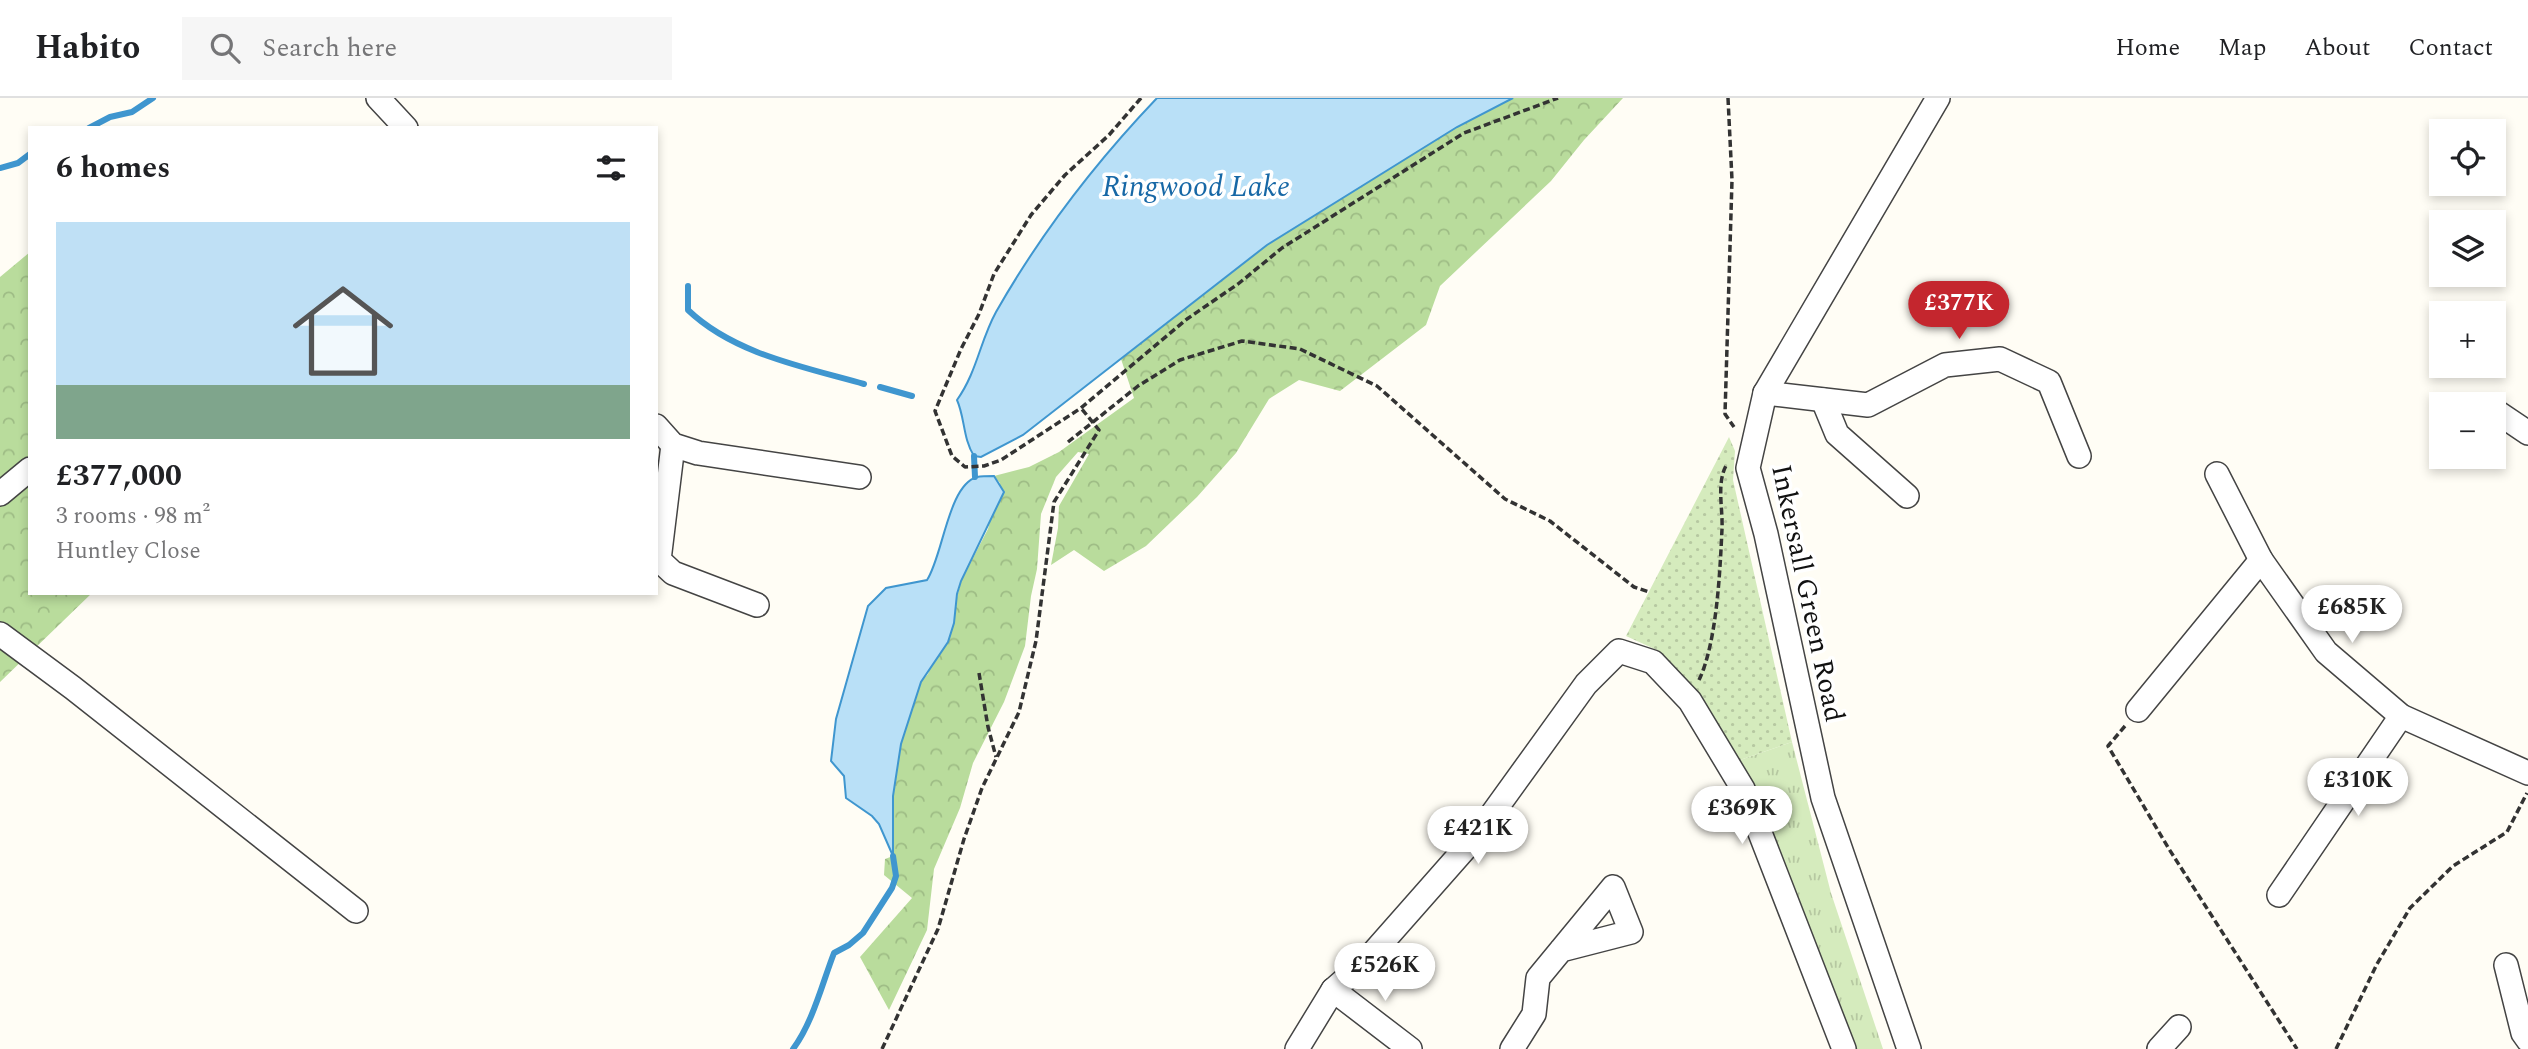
<!DOCTYPE html>
<html lang="en">
<head>
<meta charset="utf-8">
<style>
	body { margin:0; font-family:Spectral,serif; background:#f6f6f6; color:#202124; height:100vh; display:flex; flex-direction:column; font-size:26px; white-space:nowrap }
	* { box-sizing:border-box; margin:0 }
	p { font-size:23px; color:#757577 }
	.icon { flex:none; width:38px; height:38px; fill:none; stroke:currentColor; stroke-width:2; stroke-linecap:round; stroke-linejoin:round }
	.map { position:relative; flex:1; overflow:hidden }
	.panel { position:absolute; left:28px; top:28px; width:630px; height:469px; display:flex; flex-direction:column; background:#fff; border-radius:0px; box-shadow:0 4px 10px #0003 }
	.panel>* { flex:none }
	.fabs { position:absolute; left:2429px; top:21px; display:grid; gap:14px }
	.fabs a { display:grid; place-items:center; width:77px; height:77px; border-radius:0px; background:#fff; box-shadow:0 4px 10px #0003; font-size:35px }
	.price { position:absolute; translate:-50% -60px; padding:0 16px; border-radius:24px; background:#fff; color:#222; font-size:23px; line-height:46px; filter:drop-shadow(0 2px 4px #0008) }
	.price::after { content:''; position:absolute; left:50%; top:42px; width:21px; height:16px; margin-left:-10px; background:inherit; clip-path:polygon(0 0,100% 0,50% 100%) }
	.price.on { background:#c4262e; color:#fff }
	ul { padding:0; list-style:none }
	li { display:grid; align-content:center; gap:14px; height:371px; padding:0 28px }
	li+li { border-top:2px solid #e0e0e0 }
	li span { display:grid; place-items:center; height:217px; border-radius:0px; color:#555 }
	li>.icon { margin-inline-start:auto }
	span .icon { width:126px; height:126px; fill:#fffc; stroke-width:1 }
	li b { font-size:30px }
	h2 { display:flex; justify-content:space-between; align-items:center; height:84px; padding:0 28px; font-size:30px }
	header { display:flex; align-items:center; gap:42px; box-sizing:border-box; height:98px; padding:0 35px; background:#fff; border-bottom:2px solid #e0e0e0 }
	header strong { font-size:33px }
	nav { display:flex; gap:38px; margin-inline-start:auto; font-size:24px }
	.search { width:490px; height:63px; background:#f6f6f6; display:flex; align-items:center; gap:18px; box-sizing:border-box; padding:0 24px; border-radius:0px; color:#757577; font-size:26px }
	.map>svg:first-child { display:block }
</style>
</head>
<body>
<header>
<strong>Habito</strong>
<div class="search"><svg class="icon" aria-label="search" viewBox="0 0 24 24"><circle cx="10" cy="10" r="6"/><path d="M15 15l6 6"/></svg>Search here</div>
<nav><a>Home</a><a>Map</a><a>About</a><a>Contact</a></nav>
</header>
<div class="map">
<svg width="2528" height="951" viewBox="0 0 2528 951">
	<defs>
		<pattern id="grass-tufts" width="24" height="20" patternUnits="userSpaceOnUse" patternTransform="scale(1.75)"><rect width="24" height="20" fill="#d5ebbd"/><path d="M3 7l-1-3M5 7V3M7 7l1-3M15 17l-1-3M17 17v-4M19 17l1-3" fill="none" stroke="#b6c8a1"/></pattern>
		<pattern id="forest-crowns" width="20" height="18" patternUnits="userSpaceOnUse" patternTransform="scale(1.75)"><rect width="20" height="18" fill="#b9dc9c"/><path d="M2 6a3 3 0 1 1 6 0M12 15a3 3 0 1 1 6 0" fill="none" stroke="#9ebc85"/></pattern>
		<pattern id="park-dots" width="8" height="8" patternUnits="userSpaceOnUse" patternTransform="scale(1.75)"><rect width="8" height="8" fill="#d5ebbd"/><path d="M2 2h.1M6 6h.1" fill="none" stroke="#b6c8a1" stroke-width="1.8" stroke-linecap="round"/></pattern>
	</defs>
	<rect width="100%" height="100%" fill="#fffdf5"/>
	<polygon fill="url(#grass-tufts)" points="1792,644 1831,795 1883,951 1852,951 1740,662"/>
	<g fill="url(#forest-crowns)">
		<polygon points="1513,0 1623,0 1584,42 1551,83 1440,188 1426,227 1340,293 1299,282 1269,301 1236,355 1197,399 1146,448 1104,473 1074,452 1051,467 1058,430 1059,408 1089,356 1078,354 1056,379 1041,416 1037,471 1031,498 1025,548 1004,604 973,665 960,710 934,771 927,832 889,912 860,859 912,800 884,777 885,761 893,758 893,698 901,646 921,584 928,576 955,508 961,483 988,431 1000,385 994,378 1029,369 1059,354 1134,300 1121,261 1267,147 1457,29"/>
		<polygon points="30,154 30,495 92,495 0,584 0,179"/>
	</g>
	<polygon fill="url(#park-dots)" points="1729,339 1735,353 1733,382 1792,644 1740,662 1686,582 1659,553 1626,538"/>
	<g fill="#b9e0f7" stroke="#3f96cf" stroke-width="2">
		<path d="M1157,0H1513L1457,29L1267,147L1023,337L981,359L974,358C963,341 965,320 957,302C977,274 980,243 996,214C1041,135 1095,65 1157,0Z"/>
		<path d="M994,378L1004,394L961,483L957,496L954,525L948,544L921,584L901,646L893,698V758L879,726L872,718L846,700L844,678L831,663L836,621L868,508L886,490L927,482C943,458 948,387 977,379C982,378 989,378 994,378Z"/>
	</g>
	<g fill="none" stroke-linecap="round" stroke-linejoin="round">
		<g stroke="#3f96cf" stroke-width="6">
			<polyline points="89,30 110,19 132,14 153,0"/>
			<polyline points="0,70 18,65 30,56"/>
			<path d="M688,188V212C734,256 804,269 864,286"/>
			<polyline points="880,289 912,298"/>
			<polyline points="974,358 975,379"/>
			<path d="M793,951C813,924 822,886 834,855L849,847L863,835L892,790L896,778L893,758"/>
		</g>
		<g stroke="#444" stroke-width="26">
			<g id="minor">
				<polyline points="378,0 406,30"/>
				<polyline points="1765,295 1868,307 1945,267 2000,261 2049,284 2079,358"/>
				<polyline points="1823,302 1837,336 1907,398"/>
				<polyline points="2494,312 2528,335"/>
				<polyline points="656,328 673,347 698,355 859,379"/>
				<polyline points="673,347 659,462 673,475 757,507"/>
				<polyline points="2217,376 2261,462 2326,554 2401,618 2528,675"/>
				<polyline points="0,396 30,371"/>
				<polyline points="0,536 73,590 356,813"/>
				<polyline points="2138,612 2261,462"/>
				<polyline points="2279,797 2401,618"/>
				<polyline points="2506,867 2523,935 2528,942"/>
				<polyline points="1333,892 1410,951"/>
				<polyline points="1297,951 1333,892 1365,864 1477,737 1586,586 1619,553 1653,564 1690,603 1743,691 1844,951"/>
				<polyline points="1512,951 1534,916 1538,880 1613,789 1631,834 1561,852"/>
				<polyline points="1909,951 1823,700 1766,436 1748,370 1765,295 1938,0"/>
				<polyline points="2159,951 2179,929"/>
			</g>
		</g>
		<g stroke="#333" stroke-width="3.5" stroke-dasharray="7 3.5" stroke-linecap="butt">
			<polyline points="1141,0 1109,37 1065,77 1031,117 994,176 979,216 961,251 935,313 952,358 965,369 984,368 1001,362 1081,310 1187,221 1238,186 1282,150 1464,35 1558,0"/>
			<polyline points="1728,0 1732,82 1725,316 1734,329"/>
			<polyline points="1068,344 1138,288 1180,262 1242,243 1300,251 1377,288 1505,401 1550,423 1634,489 1649,494"/>
			<polyline points="979,575 988,629 996,659"/>
			<path d="M1699,582C1717,544 1720,473 1722,431C1723,410 1716,384 1727,366"/>
			<polyline points="2125,628 2108,648 2169,751 2297,951"/>
			<polyline points="882,951 938,831 964,741 982,690 1019,614 1036,543 1054,404 1099,332 1081,310"/>
			<polyline points="2336,951 2377,866 2410,810 2453,768 2507,734 2527,695"/>
		</g>
		<use href="#minor" stroke="#fff" stroke-width="23"/>
	</g>
	<g text-anchor="middle" stroke-width="7" stroke-linejoin="round" paint-order="stroke">
		<g font-size="28" fill="#111" stroke="#fff">
			<text transform="translate(1809 495) rotate(78)" y="10">Inkersall Green Road</text>
		</g>
		<g font-size="30" font-style="italic" fill="#1768a6" stroke="#fff">
			<text x="1196" y="98">Ringwood Lake</text>
		</g>
	</g>
</svg>
<div class="fabs">
<a><svg class="icon" aria-label="locate" viewBox="0 0 24 24"><circle cx="12" cy="12" r="6"/><path d="M12 2v4M12 18v4M2 12h4M18 12h4"/></svg></a>
<a><svg class="icon" aria-label="layers" viewBox="0 0 24 24"><path d="M12 4l9 5-9 5-9-5zM3 14l9 5 9-5"/></svg></a>
<a>+</a>
<a>−</a>
</div>
<b class="price on" style="left:1959px;top:243px">£377K</b>
<b class="price" style="left:2352px;top:547px">£685K</b>
<b class="price" style="left:2358px;top:720px">£310K</b>
<b class="price" style="left:1742px;top:748px">£369K</b>
<b class="price" style="left:1478px;top:768px">£421K</b>
<b class="price" style="left:1385px;top:905px">£526K</b>
<section class="panel">
<h2>6 homes<svg class="icon" aria-label="filters" viewBox="0 0 24 24"><path d="M4 7h16M4 17h16"/><circle cx="9" cy="7" r="2"/><circle cx="15" cy="17" r="2"/></svg></h2>
<ul>
<li><span style="background:linear-gradient(#bfe0f5 75%,#7fa58c 0)"><svg class="icon" aria-label="home" viewBox="0 0 24 24"><path d="M3 11l9-7 9 7M6 9v11h12V9"/></svg></span><div><b>£377,000</b><p>3 rooms · 98 m²</p><p>Huntley Close</p></div></li>
</ul>
</section>
</div>
</body>
</html>
